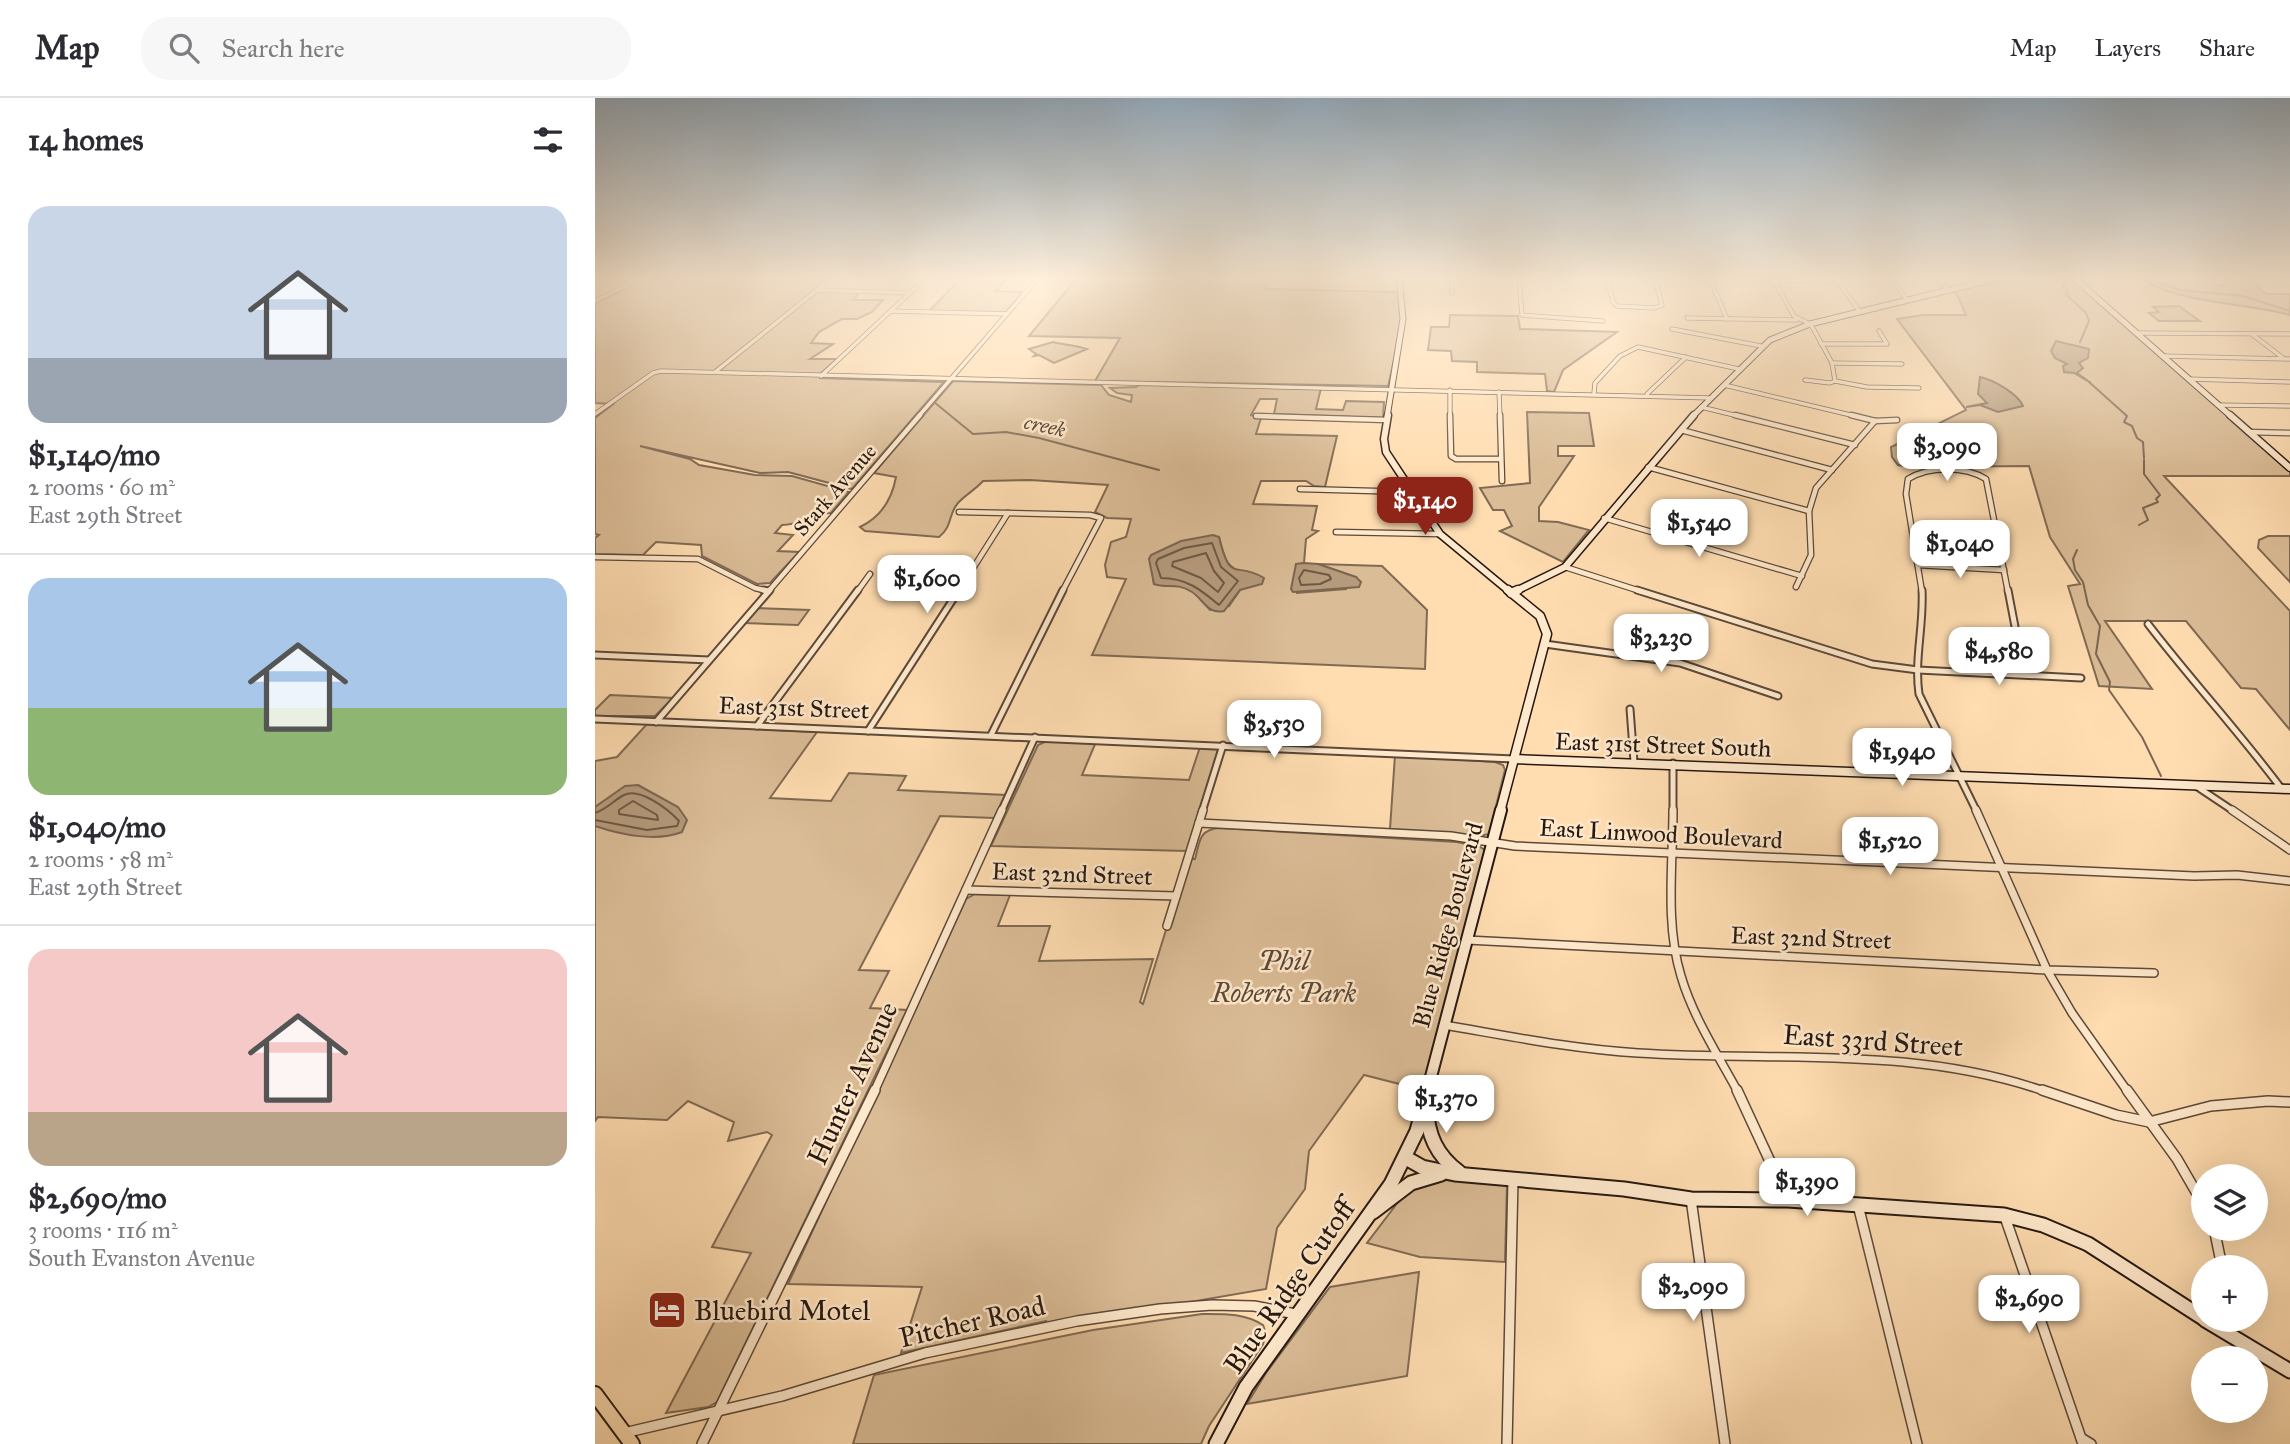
<!DOCTYPE html>
<html lang="en">
<head>
<meta charset="utf-8">
<style>
	body { margin:0; font-family:"IM FELL Great Primer",serif; background:#f7f7f7; color:#2b2b33; height:100vh; display:flex; flex-direction:column; font-size:26px; white-space:nowrap }
	* { box-sizing:border-box; margin:0 }
	p { font-size:23px; color:#7c7c81 }
	.icon { flex:none; width:38px; height:38px; fill:none; stroke:currentColor; stroke-width:2; stroke-linecap:round; stroke-linejoin:round }
	.map { position:relative; flex:1; overflow:hidden }
	.drawer { display:flex; flex-direction:column; background:#fff; width:595px }
	.drawer>* { flex:none }
	.tools { position:absolute; left:1596px; top:1066px; display:grid; gap:14px }
	.tools a { display:grid; place-items:center; width:77px; height:77px; border-radius:50%; background:#fff; box-shadow:0 7px 28px #0002; font-size:35px }
	.price { position:absolute; translate:-50% -60px; padding:0 16px; border-radius:14px; background:#fff; color:#222; font-size:23px; line-height:46px; filter:drop-shadow(0 2px 4px #0008) }
	.price::after { content:''; position:absolute; left:50%; top:42px; width:21px; height:16px; margin-left:-10px; background:inherit; clip-path:polygon(0 0,100% 0,50% 100%) }
	.price.active { background:#8f2418; color:#fff }
	ul { padding:0; list-style:none }
	li { display:grid; align-content:center; gap:14px; height:371px; padding:0 28px }
	li+li { border-top:2px solid #e1e1e2 }
	li span { display:grid; place-items:center; height:217px; border-radius:21px; color:#555 }
	li>.icon { margin-inline-start:auto }
	span .icon { width:126px; height:126px; fill:#fffc; stroke-width:1 }
	li b { font-size:30px }
	h2 { display:flex; justify-content:space-between; align-items:center; height:84px; padding:0 28px; font-size:30px }
	header { display:flex; align-items:center; gap:42px; box-sizing:border-box; height:98px; padding:0 35px; background:#fff; border-bottom:2px solid #e1e1e2 }
	header strong { font-size:33px }
	nav { display:flex; gap:38px; margin-inline-start:auto; font-size:24px }
	.search { width:490px; height:63px; background:#f7f7f7; display:flex; align-items:center; gap:18px; box-sizing:border-box; padding:0 24px; border-radius:28px; color:#7c7c81; font-size:26px }
	main { display:flex; flex:1; min-height:0 }
	.map>svg:first-child { display:block }
</style>
</head>
<body>
<header>
<strong>Map</strong>
<div class="search"><svg class="icon" aria-label="search" viewBox="0 0 24 24"><circle cx="10" cy="10" r="6"/><path d="M15 15l6 6"/></svg>Search here</div>
<nav><a>Map</a><a>Layers</a><a>Share</a></nav>
</header>
<main>
<section class="drawer">
<h2>14 homes<svg class="icon" aria-label="filters" viewBox="0 0 24 24"><path d="M4 7h16M4 17h16"/><circle cx="9" cy="7" r="2"/><circle cx="15" cy="17" r="2"/></svg></h2>
<ul>
<li><span style="background:linear-gradient(#c9d6e8 70%,#9aa5b1 0)"><svg class="icon" aria-label="home" viewBox="0 0 24 24"><path d="M3 11l9-7 9 7M6 9v11h12V9"/></svg></span><div><b>$1,140/mo</b><p>2 rooms · 60 m²</p><p>East 29th Street</p></div></li>
<li><span style="background:linear-gradient(#a9c7e8 60%,#8fb573 0)"><svg class="icon" aria-label="home" viewBox="0 0 24 24"><path d="M3 11l9-7 9 7M6 9v11h12V9"/></svg></span><div><b>$1,040/mo</b><p>2 rooms · 58 m²</p><p>East 29th Street</p></div></li>
<li><span style="background:linear-gradient(#f6c9c9 75%,#b9a48a 0)"><svg class="icon" aria-label="home" viewBox="0 0 24 24"><path d="M3 11l9-7 9 7M6 9v11h12V9"/></svg></span><div><b>$2,690/mo</b><p>3 rooms · 116 m²</p><p>South Evanston Avenue</p></div></li>
</ul>
</section>
<div class="map">
<svg width="1695" height="1346" viewBox="0 0 1695 1346">
	<rect width="100%" height="100%" fill="#ffddb1"/>
	<filter id="stains"><feTurbulence type="fractalNoise" baseFrequency=".00286" numOctaves="4"/><feColorMatrix values="0 0 0 0 .2 0 0 0 0 .09 0 0 0 0 .02 0 0 0 .5 -.17"/></filter>
	<radialGradient id="worn" r=".72"><stop offset=".6" stop-color="#630" stop-opacity="0"/><stop offset="1" stop-color="#630" stop-opacity=".3"/></radialGradient>
	<g fill="#dabc96" stroke="#806a54" stroke-width="2" fill-rule="evenodd">
		<path d="M50,180H233L210,200H215L224,193L265,194L258,202H288L277,214L262,221H247L224,234L216,245L238,246L215,261H242L225,276V280L349,284L257,391L193,374L165,375L45,348L95,361L104,367L160,377L197,378L254,394L236,415C218,415 206,427 187,427L180,435L198,437L183,453L204,454L175,485L162,486L107,458L106,447L61,444L48,457L0,456V440L4,437L0,436V320L18,306L0,305V205Z"/>
		<polygon points="366,180 412,180 401,193 428,194 411,214 334,213"/>
		<polygon points="482,180 684,180 673,185 670,191 803,194 809,218 793,288 500,283 525,240 434,238"/>
		<polygon points="1410,180 1478,180 1695,373 1695,378 1569,378 1695,513 1695,632 1661,591 1646,590 1591,523 1510,523 1557,591 1504,588 1473,488 1485,486 1455,439 1434,368 1315,369 1303,367 1297,359 1296,349 1371,312 1302,221 1328,217 1371,217 1362,196 1357,193"/>
		<path d="M1545,180H1613L1623,187L1629,188L1621,180H1651L1672,196H1695V217C1651,205 1581,205 1545,180Z"/>
		<polygon points="1584,208 1605,223 1564,223 1554,215 1564,214 1558,209"/>
		<polygon points="855,217 923,218 925,231 1022,234 968,272 959,294 952,293 950,276 882,274 882,264 857,263 856,253 833,252 836,229 854,229"/>
		<path d="M458,244C470,247 480,247 492,251L459,265L444,257L439,258L441,256L434,251Z"/>
		<path d="M358,283L506,287L514,297L536,304L537,297L522,295L515,290L541,289L544,287L726,290L721,311L748,312L751,303L789,304L788,320L679,316L682,301H665L656,317L666,320L661,336L742,338L730,389L719,388L711,383H666L658,406L722,408L717,432L723,433L711,441L709,465L701,467L702,495L751,491L761,479L723,466L787,468L832,512L830,571L497,557L531,481L512,479L510,467L516,444L531,439L536,421L512,420L500,414L513,387L435,382L388,383C380,392 370,397 363,405C353,416 358,428 344,439L270,433L265,429C286,419 297,401 301,379L279,375ZM624,439C629,458 630,470 650,475L645,492L634,508L615,512L599,494L581,486H559L558,481Z"/>
		<polygon points="932,314 994,315 999,348 963,348 963,358 979,358 944,409 944,423 963,424 994,432 968,464 905,433 917,428 909,412 898,412 885,390 935,385"/>
		<polygon points="1673,438 1695,438 1695,484 1663,450 1664,442"/>
		<polygon points="163,510 214,512 203,527 150,525"/>
		<polygon points="15,597 78,600 60,618 0,618 0,612"/>
		<polygon points="52,626 222,634 175,700 236,703 254,675 311,678 303,692 411,697 399,720 345,718 264,872 294,873 275,910 312,912 122,1304 113,1309 71,1315 156,1155 117,1149 177,1037 172,1034 133,1043 139,1024 93,1003 72,1022 3,1019 0,1023 0,663 22,659"/>
		<polygon points="454,642 501,644 487,677 594,682 605,649 621,650 623,652 592,753 396,748 443,647"/>
		<polygon points="800,657 900,664 908,667 910,672 894,736 881,739 795,731"/>
		<path d="M624,730L862,744L885,749L890,752L886,766L892,767L832,993L769,977L714,1053L710,1091L682,1130L671,1191L450,1229L451,1223L306,1255L327,1189L193,1186L371,801L380,796L415,797L403,828H455L444,863L558,861L545,904L548,906L593,761H600C605,744 603,732 624,730Z"/>
		<polygon points="838,1081 912,1087 910,1164 825,1159 772,1145 813,1091"/>
		<polygon points="824,1174 812,1278 652,1306 671,1275 735,1189"/>
		<path d="M607,1216C629,1216 649,1215 668,1227L671,1236L668,1246L614,1328L606,1346H258L279,1277L498,1232Z"/>
	</g>
	<g fill="#b59a7b" stroke="#7c6651" stroke-width="2">
		<polygon points="1461,243 1494,251 1493,260 1484,265 1488,270 1482,275 1496,285 1479,275 1469,274 1468,268 1472,266 1460,260 1456,253"/>
		<path d="M1385,279C1399,282 1423,296 1428,308L1403,314L1385,307L1371,309L1392,305L1383,296Z"/>
		<path d="M618,437L624,439C636,488 640,462 669,480L667,486L645,492L629,513C613,517 608,501 597,494C582,484 573,491 559,486L554,461L556,457L586,443Z"/>
		<polygon points="709,465 723,466 761,479 766,484 764,489 698,494 696,491 701,466"/>
		<path d="M43,687L83,709L92,722L87,734C61,744 26,737 0,728V709L30,688Z"/>
	</g>
	<g fill="none" stroke-linecap="round" stroke-linejoin="round">
		<g stroke="#6e5946" stroke-width="2">
			<path d="M617,445L626,469L643,483L624,507C605,491 591,480 566,480L561,465L563,461L589,450Z"/>
			<polygon points="611,455 619,473 629,485 623,494 606,480 577,468 578,464"/>
			<polygon points="709,472 734,477 736,481 725,486 706,487 704,480"/>
			<polygon points="38,703 62,717 63,722 24,716 24,712"/>
			<path d="M0,715C12,711 19,702 29,697C45,689 74,712 84,723L82,728L52,732L0,722"/>
		</g>
		<g stroke="#7c6651" stroke-width="2">
			<polyline points="1469,180 1471,184 1467,188 1473,192 1471,196 1491,215 1494,223 1485,244"/>
			<polyline points="1555,180 1584,192 1648,198 1695,213"/>
			<polyline points="1494,284 1532,318 1529,324 1537,328 1542,340 1548,344 1549,360"/>
			<polyline points="339,304 378,336 411,334 444,340 564,372"/>
			<polyline points="1544,427 1553,422 1548,410 1563,404 1561,401 1565,397 1549,376 1549,362"/>
			<polyline points="1482,452 1478,461 1480,472 1488,484 1493,507 1505,528 1501,556 1515,584 1514,592 1547,639 1566,678"/>
		</g>
		<g stroke="#5c4939" stroke-width="5">
			<g id="street-far4">
				<polyline points="857,180 857,195"/>
				<polyline points="924,180 927,217 1008,223"/>
				<polyline points="1012,180 1018,204 1022,208 1060,210 1067,207 1060,180"/>
				<polyline points="1296,180 1312,202"/>
				<polyline points="1343,180 1353,192"/>
				<polyline points="1617,180 1625,186"/>
				<polyline points="1688,180 1695,185"/>
				<polyline points="1102,181 1243,183"/>
				<polyline points="1115,181 1132,221"/>
				<polyline points="1178,181 1199,218 1215,226 1219,232 1237,265 1240,283"/>
				<polyline points="1242,182 1265,214"/>
				<polyline points="222,192 315,195"/>
				<polyline points="0,203 46,180"/>
				<polyline points="295,213 412,216"/>
				<polyline points="1092,220 1202,222"/>
				<polyline points="1077,231 1166,248"/>
				<polyline points="1541,235 1695,236"/>
				<polyline points="1658,237 1688,260"/>
				<polyline points="1226,246 1292,246 1284,233"/>
				<polyline points="1567,258 1695,261"/>
				<polyline points="1237,265 1307,266"/>
				<polyline points="120,274 237,180"/>
				<polyline points="226,278 331,180"/>
				<polyline points="1594,281 1695,284"/>
				<polyline points="1210,282 1235,285 1240,283 1272,289 1324,290"/>
				<polyline points="1129,287 1264,319"/>
				<polyline points="855,292 855,319"/>
				<polyline points="904,294 905,319"/>
				<polyline points="999,295 1000,285 1025,258 1043,249 1144,271"/>
				<polyline points="1052,296 1091,259"/>
				<polyline points="1622,307 1695,308"/>
				<polyline points="1106,309 1147,319"/>
				<polyline points="0,316 58,275 66,273 1116,300"/>
				<polyline points="661,318 697,319"/>
				<polyline points="323,319 443,180"/>
			</g>
		</g>
		<g stroke="#5c4939" stroke-width="7">
			<g id="street-far3">
				<polyline points="855,317 856,358 861,361 905,361"/>
				<polyline points="905,317 907,383"/>
				<polyline points="1140,317 1260,347"/>
				<polyline points="1256,317 1280,323 1302,322"/>
				<polyline points="661,318 792,322"/>
				<polyline points="1086,332 1237,372"/>
				<polyline points="1653,334 1695,335"/>
				<polyline points="1053,369 1214,413"/>
				<polyline points="705,391 816,394"/>
				<polyline points="364,414 495,417 506,420 467,494"/>
				<polyline points="1009,420 1207,478"/>
				<polyline points="741,434 845,436"/>
				<polyline points="0,459 103,461 160,490 173,493"/>
				<polyline points="1323,467 1409,472"/>
				<polyline points="970,469 1048,494"/>
				<polyline points="1201,489 1216,457 1214,413 1221,390 1280,323"/>
				<polyline points="173,494 325,317"/>
				<polyline points="262,494 275,476"/>
				<polyline points="363,494 413,415"/>
				<path d="M1327,494L1311,396L1313,381C1334,368 1370,368 1391,381L1413,494"/>
			</g>
		</g>
		<g stroke="#5c4939" stroke-width="9">
			<g id="street-far2">
				<polyline points="168,492 173,493"/>
				<polyline points="1042,492 1277,566 1323,572 1486,580"/>
				<path d="M1327,492C1329,527 1319,561 1324,596L1382,714"/>
				<polyline points="1413,492 1429,576"/>
				<path d="M1553,526C1596,582 1644,634 1686,690"/>
				<polyline points="950,546 1085,565 1183,598"/>
				<polyline points="0,557 114,562"/>
				<polyline points="1035,611 1039,664"/>
				<polyline points="0,621 919,661"/>
				<polyline points="61,624 175,492"/>
				<polyline points="162,628 263,492"/>
				<polyline points="273,633 364,492"/>
				<polyline points="396,637 468,492"/>
				<polyline points="1078,665 1078,714"/>
				<polyline points="1601,688 1640,714"/>
				<polyline points="406,714 440,639"/>
				<polyline points="607,714 628,647"/>
			</g>
		</g>
		<g stroke="#5c4939" stroke-width="10">
			<g id="street-far1">
				<path d="M1078,712C1078,766 1070,826 1086,878C1098,919 1123,957 1143,994"/>
				<polyline points="1381,712 1452,872 1477,915 1533,994"/>
				<polyline points="1637,712 1695,752"/>
				<polyline points="604,725 856,738 920,748 1599,778 1642,777 1695,783"/>
				<polyline points="371,792 581,798"/>
				<polyline points="572,828 608,712"/>
				<polyline points="872,842 1452,872 1559,875"/>
				<path d="M849,927C914,938 977,951 1043,955C1183,964 1317,947 1452,994"/>
				<polyline points="279,994 407,712"/>
			</g>
		</g>
		<g stroke="#5c4939" stroke-width="12">
			<g id="street">
				<polyline points="1142,992 1192,1100"/>
				<polyline points="1447,992 1521,1017 1554,1024 1616,1008 1673,1003 1695,1004"/>
				<polyline points="1532,992 1582,1061 1608,1106"/>
				<polyline points="1096,1101 1130,1346"/>
				<polyline points="1263,1107 1322,1346"/>
				<polyline points="1410,1119 1488,1346"/>
				<polyline points="1619,1130 1627,1169"/>
				<polyline points="29,1335 187,1298 330,1255 482,1223 565,1211 617,1207 659,1208 701,1216"/>
				<polyline points="1486,1340 1496,1346"/>
				<polyline points="107,1346 280,992"/>
				<polyline points="912,1346 918,1082"/>
			</g>
		</g>
		<g stroke="#261811" stroke-width="7">
			<g id="secondary-far4">
				<polyline points="1479,180 1637,319"/>
				<polyline points="792,319 808,221 804,180"/>
				<polyline points="1097,319 1175,242 1215,226 1403,180"/>
			</g>
		</g>
		<g stroke="#261811" stroke-width="9">
			<g id="secondary-far3">
				<polyline points="793,317 789,341 791,354 845,436 915,494"/>
				<polyline points="1635,317 1695,370"/>
				<polyline points="919,494 970,469 1099,317"/>
			</g>
		</g>
		<g stroke="#261811" stroke-width="11">
			<g id="secondary-far2">
				<polyline points="916,495 923,492"/>
				<polyline points="919,661 1695,691"/>
				<polyline points="905,714 952,536 945,518 913,492"/>
			</g>
		</g>
		<g stroke="#261811" stroke-width="14">
			<polyline id="secondary-far1" points="832,994 906,712"/>
		</g>
		<g stroke="#261811" stroke-width="17">
			<g id="secondary">
				<path d="M831,1009C833,1037 841,1057 864,1074"/>
				<polyline points="811,1060 827,1069 860,1076 1029,1091 1096,1101 1193,1102 1409,1117 1448,1127 1493,1146 1608,1220"/>
				<polyline points="778,1114 816,1085 846,1076"/>
				<polyline points="1610,1222 1695,1273"/>
				<polyline points="621,1346 651,1289 796,1086 822,1033 833,992"/>
			</g>
		</g>
		<g stroke="#261811" stroke-width="18">
			<polyline id="primary" points="0,1296 37,1346"/>
		</g>
		<use href="#street-far4" stroke="#ffe9cc" stroke-width="3.5"/>
		<use href="#street-far3" stroke="#ffe9cc" stroke-width="4.5"/>
		<use href="#street-far2" stroke="#ffe9cc" stroke-width="5"/>
		<use href="#street-far1" stroke="#ffe9cc" stroke-width="7"/>
		<use href="#street" stroke="#ffe9cc" stroke-width="9"/>
		<use href="#secondary-far4" stroke="#ffe9cc" stroke-width="5"/>
		<use href="#secondary-far3" stroke="#ffe9cc" stroke-width="6"/>
		<use href="#secondary-far2" stroke="#ffe9cc" stroke-width="8"/>
		<use href="#secondary-far1" stroke="#ffe9cc" stroke-width="10"/>
		<use href="#secondary" stroke="#ffe9cc" stroke-width="13"/>
		<use href="#primary" stroke="#ffddb1" stroke-width="14"/>
	</g>
	<linearGradient id="sky" x2="0" y2="1"><stop stop-color="#93aabc"/><stop offset="0.49" stop-color="#fff0dc"/><stop offset="1" stop-color="#fff0dc" stop-opacity="0"/></linearGradient>
	<rect width="1695" height="369" fill="url(#sky)"/>
	<defs>
		<g id="hotel-square" transform="scale(2.0125)"><rect x="-9" y="-9" width="18" height="18" rx="4" fill="#8f2418" stroke="#ffe9cc"/><path d="M-6-4.5h1.5V1H6V5H4.5V3h-9V5H-6ZM-4 0a1.8 1.8 0 1 1 3.6 0ZM.5 0V-2.5h3Q6-2.5 6 0Z" fill="#fff"/></g>
	</defs>
	<g fill-rule="evenodd">
		<use href="#hotel-square" x="72" y="1212"/>
	</g>
	<g text-anchor="middle" stroke-width="5" stroke-linejoin="round" paint-order="stroke">
		<g font-size="21" font-style="italic" fill="#5f4c3b" stroke="#ffe9cc">
			<text transform="translate(450 328) rotate(13)" y="7">creek</text>
		</g>
		<g font-size="21" fill="#261811" stroke="#ffe9cc">
			<text transform="translate(240 392) rotate(-49)" y="7">Stark Avenue</text>
		</g>
		<g font-size="24" fill="#261811" stroke="#ffe9cc">
			<text transform="translate(199 610) rotate(2)" y="8">East 31st Street</text>
			<text transform="translate(1068 647) rotate(2)" y="8">East 31st Street South</text>
			<text transform="translate(1066 736) rotate(3)" y="8">East Linwood Boulevard</text>
			<text transform="translate(477 776) rotate(2)" y="8">East 32nd Street</text>
			<text transform="translate(853 827) rotate(-75)" y="8">Blue Ridge Boulevard</text>
			<text transform="translate(1216 840) rotate(2)" y="8">East 32nd Street</text>
		</g>
		<g font-size="28" font-style="italic" fill="#5c4939" stroke="#ffe9cc">
			<text x="689" y="872">Phil<tspan x="689" dy="32">Roberts Park</tspan></text>
		</g>
		<g font-size="28" fill="#261811" stroke="#ffe9cc">
			<text transform="translate(1278 942) rotate(4)" y="10">East 33rd Street</text>
			<text transform="translate(257 985) rotate(-65)" y="10">Hunter Avenue</text>
			<text transform="translate(694 1188) rotate(-55)" y="10">Blue Ridge Cutoff</text>
			<text transform="translate(377 1223) rotate(-13)" y="10">Pitcher Road</text>
		</g>
		<g font-size="28" fill="#261811" stroke="#ffe9cc" text-anchor="start">
			<text x="99" y="1222">Bluebird Motel</text>
		</g>
	</g>
	<rect width="100%" height="100%" filter="url(#stains)"/>
	<rect width="100%" height="100%" fill="url(#worn)"/>
</svg>
<div class="tools">
<a><svg class="icon" aria-label="layers" viewBox="0 0 24 24"><path d="M12 4l9 5-9 5-9-5zM3 14l9 5 9-5"/></svg></a>
<a>+</a>
<a>−</a>
</div>
<b class="price" style="left:1352px;top:385px">$3,090</b>
<b class="price active" style="left:830px;top:439px">$1,140</b>
<b class="price" style="left:1104px;top:461px">$1,540</b>
<b class="price" style="left:1365px;top:482px">$1,040</b>
<b class="price" style="left:332px;top:517px">$1,600</b>
<b class="price" style="left:1066px;top:576px">$3,230</b>
<b class="price" style="left:1404px;top:589px">$4,580</b>
<b class="price" style="left:679px;top:662px">$3,530</b>
<b class="price" style="left:1307px;top:690px">$1,940</b>
<b class="price" style="left:1295px;top:779px">$1,520</b>
<b class="price" style="left:851px;top:1037px">$1,370</b>
<b class="price" style="left:1212px;top:1120px">$1,390</b>
<b class="price" style="left:1098px;top:1225px">$2,090</b>
<b class="price" style="left:1434px;top:1237px">$2,690</b>
</div>
</main>
</body>
</html>
